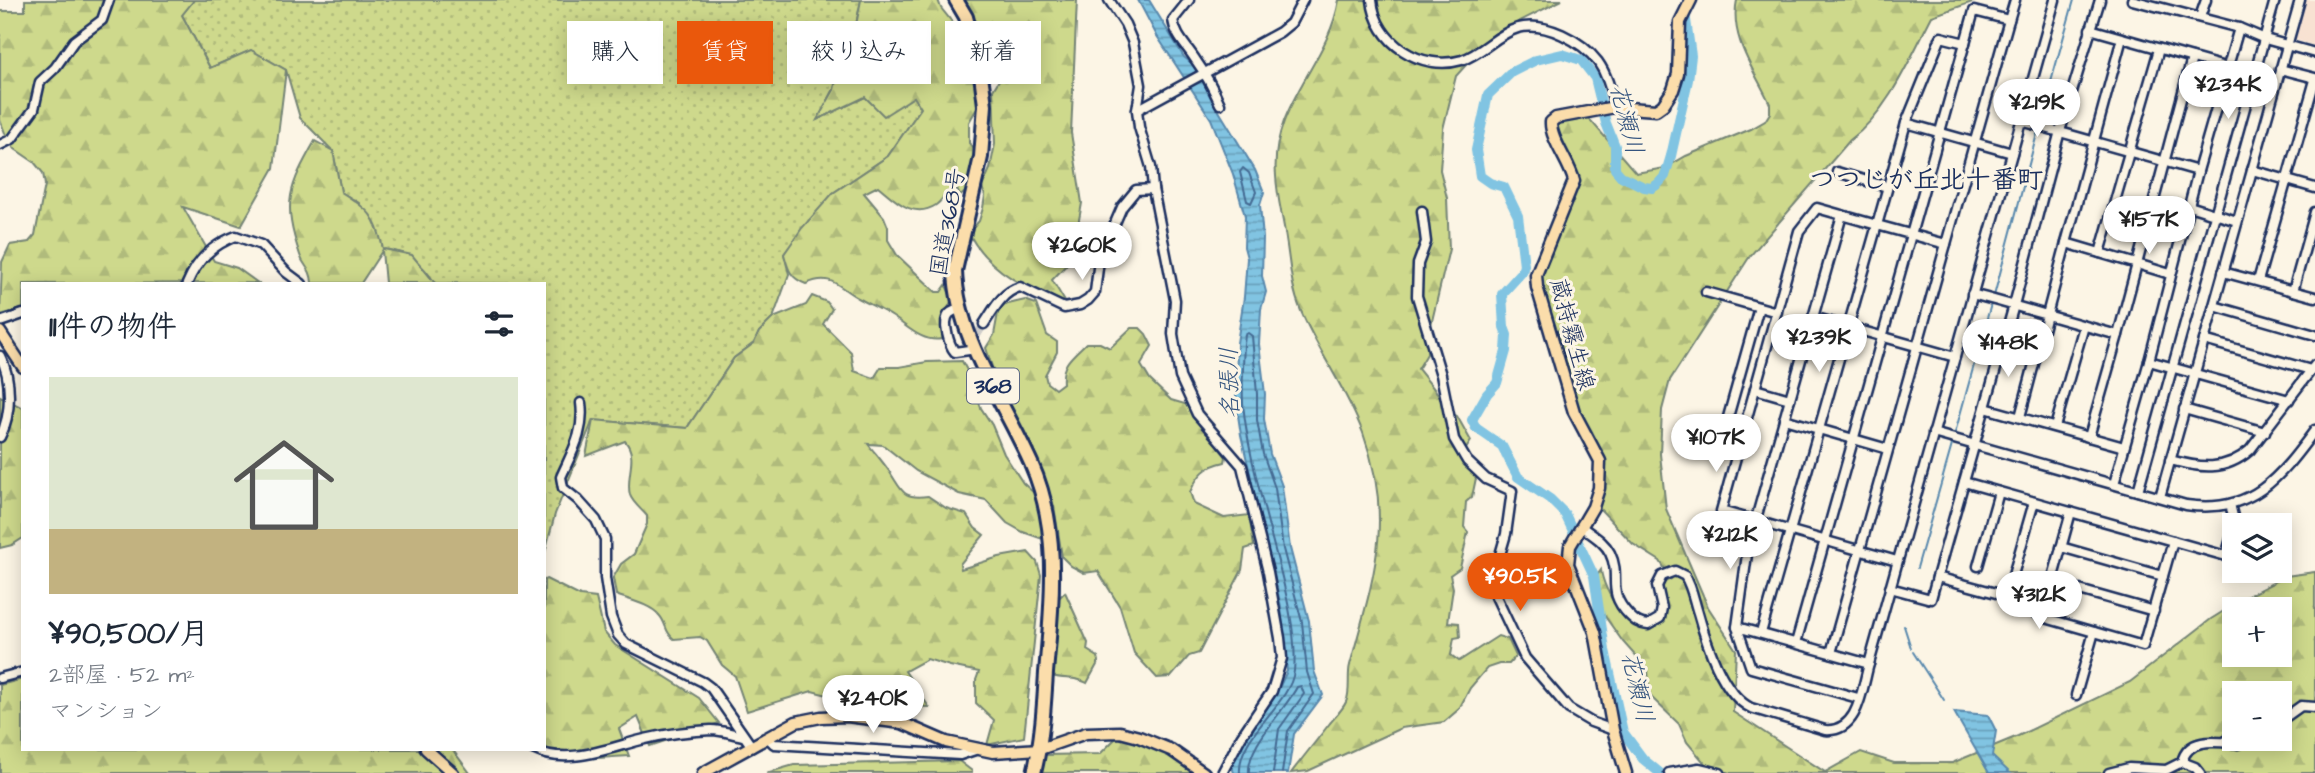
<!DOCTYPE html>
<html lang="ja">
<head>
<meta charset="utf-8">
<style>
	body { margin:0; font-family:"Architects Daughter","Klee One",sans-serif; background:#f6f6f7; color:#1f2937; height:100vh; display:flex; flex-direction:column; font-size:26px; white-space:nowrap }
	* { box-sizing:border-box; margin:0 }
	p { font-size:23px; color:#747a83 }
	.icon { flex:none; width:38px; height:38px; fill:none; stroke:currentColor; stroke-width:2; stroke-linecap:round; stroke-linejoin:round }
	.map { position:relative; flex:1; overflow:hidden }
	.panel { position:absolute; left:21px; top:282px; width:525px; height:469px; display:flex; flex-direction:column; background:#fff; border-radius:0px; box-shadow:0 4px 18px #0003 }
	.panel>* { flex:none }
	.hud { position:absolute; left:567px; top:21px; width:665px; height:63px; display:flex; gap:14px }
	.controls { position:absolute; left:2222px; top:513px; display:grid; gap:14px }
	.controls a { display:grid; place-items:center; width:70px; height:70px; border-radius:0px; background:#fff; box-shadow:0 4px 18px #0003; font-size:35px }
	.price { position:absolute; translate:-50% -60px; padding:0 16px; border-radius:24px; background:#fff; color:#222; font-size:23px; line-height:46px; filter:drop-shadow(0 2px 4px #0008) }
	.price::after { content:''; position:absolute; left:50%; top:42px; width:21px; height:16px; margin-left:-10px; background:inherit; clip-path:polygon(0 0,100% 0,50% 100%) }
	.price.current { background:#ea580c; color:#fff }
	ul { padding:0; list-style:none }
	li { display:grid; align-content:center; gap:14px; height:371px; padding:0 28px }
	li span { display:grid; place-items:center; height:217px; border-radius:0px; color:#555 }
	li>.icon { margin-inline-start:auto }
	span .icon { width:126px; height:126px; fill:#fffc; stroke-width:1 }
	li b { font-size:30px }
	h2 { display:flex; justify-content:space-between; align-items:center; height:84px; padding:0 28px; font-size:30px }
	.pill { padding:0 24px; border-radius:0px; background:#fff; box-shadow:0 4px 18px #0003; font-size:24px; line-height:63px }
	.pill.current { background:#ea580c; color:#fff }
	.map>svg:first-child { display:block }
</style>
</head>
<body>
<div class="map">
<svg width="2315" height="773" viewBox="0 0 2315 773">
	<defs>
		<pattern id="grass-dots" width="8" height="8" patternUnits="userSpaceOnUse" patternTransform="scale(1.75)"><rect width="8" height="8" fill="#ced98c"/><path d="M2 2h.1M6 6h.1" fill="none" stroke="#b0bb7b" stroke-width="1.8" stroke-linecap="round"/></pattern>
		<pattern id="forest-firs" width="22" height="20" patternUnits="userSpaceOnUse" patternTransform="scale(1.75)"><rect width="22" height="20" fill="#ced98c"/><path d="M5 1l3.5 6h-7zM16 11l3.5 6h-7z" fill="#b0bb7b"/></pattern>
		<pattern id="water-rules" width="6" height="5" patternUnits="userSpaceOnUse" patternTransform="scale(1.75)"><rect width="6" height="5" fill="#81c4e2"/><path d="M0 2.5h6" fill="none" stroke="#69a0ba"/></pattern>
	</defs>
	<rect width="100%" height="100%" fill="#fcf5e5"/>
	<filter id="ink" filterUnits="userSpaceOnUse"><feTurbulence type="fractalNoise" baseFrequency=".0143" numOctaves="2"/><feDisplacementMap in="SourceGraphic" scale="14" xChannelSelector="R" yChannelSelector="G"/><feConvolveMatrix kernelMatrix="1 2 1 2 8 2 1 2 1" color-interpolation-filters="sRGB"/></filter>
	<g filter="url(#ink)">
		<polygon fill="#f8e2d2" points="2303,0 2315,0 2315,46 2293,39"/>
		<path fill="url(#grass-dots)" stroke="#748475" stroke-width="2" d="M194,0H861L855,30L839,66L834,89L818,119L865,97L915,96L921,108L888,156L833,193L784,254L789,274L773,318L759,332L754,343L734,358L687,428L593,420L555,514L544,556V284L435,283C420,261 409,252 383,249L359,203L341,192L333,151L300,118L286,70L251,50L210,68L182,15Z"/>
		<g fill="url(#forest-firs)" stroke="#748475" stroke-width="2" fill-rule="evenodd">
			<polygon points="25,0 194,0 182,15 210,68 251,50 286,70 274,168 241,226 183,207 214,261 237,268 258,283 23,284 23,309 0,315 2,262 10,245 29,242 35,235 45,185 43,173 34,162 15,149 7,138 0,120 0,11 25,11"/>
			<path d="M861,0H938L941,8L960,32L959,52L972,61L978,76L979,105L969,122V143L976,151L967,191L960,196L956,187C942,193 944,200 936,205C913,220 895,200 878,186L864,193L884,217L888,227V240L897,255L936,292H941L946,285L952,300L942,320L945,330L942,339C923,343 908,327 893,317C883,310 871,305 860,299C838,288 833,272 806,284C790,278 788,269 784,254L802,228L833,193L888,156L921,108L914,97L884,116L865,97L817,120L834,90L839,66L855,30Z"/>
			<path d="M964,0H1077L1071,133L1082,203L1072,259L1052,280L1067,305C1031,291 990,272 971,237L973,228L979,221L983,208L985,196L982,187L990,169L995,144L993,90L999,80L1004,64L1003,56L1007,48L989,23L984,29L969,16Z"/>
			<path d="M1339,0H1562L1494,34L1456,76L1443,129L1440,170L1447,198L1449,249L1427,342V354L1418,369L1439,395L1448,412L1457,416L1471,441L1464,452L1476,478L1472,497L1466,502L1464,527L1468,532L1460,568L1450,575L1453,588L1448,622L1459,623L1460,637L1454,638L1451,655L1459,661L1498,636L1508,639L1516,656L1509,664H1499L1487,668L1470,688L1459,709L1444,722L1401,728L1308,771L1291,773C1304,756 1317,740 1330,723C1335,717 1343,709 1346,702C1351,692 1347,676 1350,665C1373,579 1395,522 1363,433C1347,390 1319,353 1301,311C1291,287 1290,264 1286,239C1283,218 1277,197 1276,176C1270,105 1328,65 1339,0Z"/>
			<path d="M1737,0H1978L1932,16C1910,58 1889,111 1850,140L1750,256L1670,380L1662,410L1660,454L1666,509L1708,607L1736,650L1733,712L1825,772L1861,752L1894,763H1952L2018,736L2130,682L2211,619L2251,594L2286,576L2315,572V773H1730L1707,766L1687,742L1679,724L1650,696L1648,670L1623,642L1602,612L1596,577L1601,570C1603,589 1629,639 1655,627C1660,625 1664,621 1665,615C1669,604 1661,594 1662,583L1671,579L1660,561L1633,544L1598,507L1605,473L1599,452L1576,411L1538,277L1577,182L1553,127V122L1586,115L1636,173L1665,168L1686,156L1751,129L1765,121L1770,113V104C1755,71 1729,38 1737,0ZM2235,609H2280V654H2235ZM2235,693H2280V738H2235Z"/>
			<path d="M315,141L333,151L341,192C370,210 376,216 383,249L412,255L435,283H385L382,251L361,283H312C311,267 304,268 300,255C282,203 289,187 315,141Z"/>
			<path d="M812,296L827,302L832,309L823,324L851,352L854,371L874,378L881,367H899L927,362L962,361L971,378L981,408L992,425L1004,454L1023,483L1034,493L1039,503L1042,514L1043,539L1023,532L1007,523L986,500L959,494L916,471L883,445L868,444C875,453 883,462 889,471C902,490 902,500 928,496L946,508L966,514L975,528L984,535L960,564L961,569L999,557L1028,552L1037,562L1041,575L1024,737L987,745L994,720L976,703V680L979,672L950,666L927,659L905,671L929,707L870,706L812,691L747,711L735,676L722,665L707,641L700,637L674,639C664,632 667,623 659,615C650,604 628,600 616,595L613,578L621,564L634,554L647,524V516C642,510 632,502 630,495C625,476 639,457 625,441L586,456L593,420L687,428L734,358L754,343L759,332L773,318L806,305Z"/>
			<path d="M1025,300L1036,304L1047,335L1057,342V352L1045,375L1047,383L1055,389L1063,383C1061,363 1073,356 1086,343H1100L1110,348L1131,328H1140L1146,334L1152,346L1141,365L1150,380L1171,400L1185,404L1226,457L1225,462C1205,466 1198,475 1190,492L1194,504L1224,518L1249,515L1254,546L1245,549L1242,570L1199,653L1189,656L1171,677L1157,678L1134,653L1120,607L1098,571L1084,573L1071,566L1062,557L1054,506L1039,465L993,370L986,348L994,335L998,313L1004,305Z"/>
			<polygon points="0,396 23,408 23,538 12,545 0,548"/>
			<path d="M546,579L580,596L596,598L604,632L615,645L699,698L719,723L650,746L638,717L619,729L629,756C600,757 547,765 524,749H544V580Z"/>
			<path d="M1065,592L1088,643L1087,650L1098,657L1099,661L1087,683C1075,676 1065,680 1052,676L1059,598Z"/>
			<polygon points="23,679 23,749 452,749 470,773 0,773 0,685"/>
			<polygon points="1123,737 1174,756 1197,773 1040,773 1042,755 1100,754 1116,738"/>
			<polygon points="959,761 972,771 972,773 766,773 794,765"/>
		</g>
		<g fill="url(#water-rules)" stroke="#5888ad" stroke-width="2">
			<polygon points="1138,0 1149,0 1184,57 1195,66 1211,98 1255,170 1264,192 1260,205 1263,238 1262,276 1266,292 1261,309 1259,344 1265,394 1264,419 1270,454 1282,486 1290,548 1309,621 1314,671 1323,695 1294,734 1288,773 1234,773 1232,766 1235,755 1250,728 1279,688 1287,671 1281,607 1241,435 1236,402 1237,343 1244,297 1247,258 1244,247 1245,216 1233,174 1211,119 1157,36"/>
			<polygon points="1954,712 1988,715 1996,731 1992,756 2010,773 1989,773"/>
		</g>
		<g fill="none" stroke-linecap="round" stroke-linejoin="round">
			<g stroke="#446b93" stroke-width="2">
				<polygon points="1243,168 1249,173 1256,192 1251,203 1247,201 1240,172"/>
				<path d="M1240,773C1237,735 1290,705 1294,671C1298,632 1282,577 1272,539C1261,495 1247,448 1243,403C1242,383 1243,363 1244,344L1245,335L1248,333L1252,336L1257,394V420L1263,454L1275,488L1283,549L1302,622L1307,672L1314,694L1288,731L1282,773"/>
				<path d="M1249,773C1247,745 1284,712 1297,687L1301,686L1304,694L1279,729L1273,773"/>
			</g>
			<g stroke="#5888ad" stroke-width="2">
				<polyline points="2040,121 2074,0"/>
				<polyline points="1994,296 2038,130"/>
				<polyline points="1955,433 1991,304"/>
				<polyline points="1917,568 1952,445"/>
				<polyline points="1904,626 1911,648"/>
				<polyline points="1913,652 1944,700"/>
			</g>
			<polyline stroke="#81c4e2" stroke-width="10" points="1660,773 1643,759 1623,732 1605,650 1594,576 1565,514 1550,499 1518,477 1502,446 1476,428 1472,420 1487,394 1497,383 1506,351 1507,335 1504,327 1502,294 1522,272 1524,265 1518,216 1504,187 1490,183 1480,176 1476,150 1488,95 1512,72 1536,60 1562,54 1581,60 1595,78 1606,123 1615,146 1615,169 1621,176 1644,187 1652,188 1658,184 1665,176 1671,156 1688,80 1691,56 1685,13 1687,9"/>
			<polyline stroke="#cfcdca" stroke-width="8" stroke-dasharray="8 4" stroke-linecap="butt" points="971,345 984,324"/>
			<g stroke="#1b2f5e" stroke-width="13">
				<g id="minor">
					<polyline points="1109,0 1125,24 1133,43 1141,85 1137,110 1139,127 1151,167 1153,189 1175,300 1173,334 1180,377 1197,414 1242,466 1268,572 1280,638 1282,658 1272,691 1241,737 1222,773"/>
					<path d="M1189,0L1173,20C1175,36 1187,46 1195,59C1205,73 1213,88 1220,104"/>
					<path d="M1372,0C1376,43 1421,72 1462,60C1483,53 1497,34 1518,28C1545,21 1582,41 1598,62C1608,76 1611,92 1615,107"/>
					<polyline points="2100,0 2060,131 2014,305 1937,577 2007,596 2042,617 2143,646 2173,541"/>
					<polyline points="2132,0 2239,28 2265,39 2315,53"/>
					<polyline points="2200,17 2206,0"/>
					<polyline points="2090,29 2228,68"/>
					<polyline points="2280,69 2315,78"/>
					<polyline points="1137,110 1280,32 1291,23 1303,0"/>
					<polyline points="2021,121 2198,171"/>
					<polyline points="1906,123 2012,153"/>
					<polyline points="0,145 12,139 34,109 40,82 55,68 74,41 102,20 109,0"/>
					<polyline points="2252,170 2315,188"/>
					<polyline points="1837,172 1887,187"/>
					<polyline points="2189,206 2237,221"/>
					<polyline points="1422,211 1426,242 1418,264 1417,296 1441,375 1454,439 1467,461 1486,479 1512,491 1506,534 1491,586 1525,658 1569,709 1591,722 1613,730"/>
					<polyline points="2066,243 2122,38"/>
					<polyline points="2100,253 2159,49"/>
					<polyline points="2223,272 2315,297"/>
					<polyline points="2170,274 2137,264 2192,58"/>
					<polyline points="2258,281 2315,80"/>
					<path d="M187,284C197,260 212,245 236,236L261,245L286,272L302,284"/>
					<polyline points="2293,291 2315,212"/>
					<polyline points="1706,292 1777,312"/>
					<path d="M1972,294C2021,307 2069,322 2118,335L2137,264L2066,243L2020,417"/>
					<polyline points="2214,306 2315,335"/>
					<path d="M960,308C956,310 952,311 949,314C942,322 949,345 955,352L969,350"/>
					<polyline points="1813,317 1955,357"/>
					<polyline points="0,322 23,314"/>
					<path d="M984,324C994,309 1002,292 1020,287L1064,308L1080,305L1088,300L1095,292L1099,260L1122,207L1136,190L1153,189"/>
					<polyline points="2204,340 2311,370"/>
					<path d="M0,356C12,378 12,414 0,437"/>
					<polyline points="2149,361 2289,400"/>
					<polyline points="1755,389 1790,399"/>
					<path d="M581,403C585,432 572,452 561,477L563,488L578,500L596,520L605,539V578L611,617L618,635L626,644L703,682L711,688L752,747"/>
					<polyline points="1985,408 2124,447"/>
					<polyline points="2184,409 2265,432"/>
					<polyline points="1784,419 1888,449"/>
					<polyline points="2055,427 2084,326"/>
					<path d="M1933,433L2186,505C2252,515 2280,477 2315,430"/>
					<polyline points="2089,437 2118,335"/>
					<polyline points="1739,447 1721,442 1759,307"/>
					<path d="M2170,460C2200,468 2225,472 2250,450L2315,365"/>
					<polyline points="1964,482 2226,556 2235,525 2230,504"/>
					<polyline points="2114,484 2149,361 2198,171 2239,28"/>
					<polyline points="2138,491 2275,0"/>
					<polyline points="2160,497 2300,0"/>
					<path d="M1582,527C1592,535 1604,541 1610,553C1622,578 1605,590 1629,615C1635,621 1639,624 1648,625L1660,618L1662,608L1657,586L1662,576L1675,571L1685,576C1692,587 1694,601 1698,613C1706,642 1722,694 1751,708L1825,730C1859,733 1862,688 1869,664L2055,0"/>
					<polyline points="2061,547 2163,576"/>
					<polyline points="1897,561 1721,511 1799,231 1817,208 1877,225 1906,123 1941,37 1965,43"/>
					<polyline points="1978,566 1999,492"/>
					<polyline points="2051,582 2154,611"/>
					<polyline points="1890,588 1931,599 1937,577"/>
					<polyline points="2007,596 2034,502"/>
					<polyline points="2042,617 2071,512"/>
					<polyline points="1737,627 1748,547 1842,215"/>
					<polyline points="1761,633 1877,225 1946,244"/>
					<polyline points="1796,643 1974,11 2009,20 2015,0"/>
					<polyline points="1831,653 2009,20"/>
					<polyline points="0,678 23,672"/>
					<polyline points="2076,695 2094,632"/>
					<polyline points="1858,698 1751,668 1737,627 1869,664"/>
					<polyline points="2280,721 2301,706 2315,707"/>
					<polyline points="768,738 774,744 960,755 975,750"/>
					<polyline points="2225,742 2235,732"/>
					<path d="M533,749C567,767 611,747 645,739C666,734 690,731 711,730C721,730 733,734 743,736"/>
					<polyline points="2182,762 2195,767 2200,773"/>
					<polyline points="1669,773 1699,768 1720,773"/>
					<path d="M2109,773L2129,768L2166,770L2182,762C2188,736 2218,742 2238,744"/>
				</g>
			</g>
			<g stroke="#1b2f5e" stroke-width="15">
				<g id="major">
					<polyline points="0,332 23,367"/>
					<polyline points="426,749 453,773"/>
					<polyline points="703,773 796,722 821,717 847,716 902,723 946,742 993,752 1040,749 1086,733 1120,732 1139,737 1171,750 1204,773"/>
					<path d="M1626,773L1613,730L1595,632L1568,564L1570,546L1593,507L1599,488L1600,461L1574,412L1537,287L1536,275L1574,181C1570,163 1550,139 1551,122L1556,118L1615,107L1656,110L1663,105L1673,90L1678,74L1680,22L1691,0"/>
				</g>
			</g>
			<g stroke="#1b2f5e" stroke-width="18">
				<path id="highway" d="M956,0L966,17L981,75L985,105L981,157L955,271C957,338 1004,402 1031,463C1061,530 1052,602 1046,673C1044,706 1042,740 1034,773"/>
			</g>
			<use href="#minor" stroke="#fcf5e5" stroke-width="8"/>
			<use href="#major" stroke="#fbddab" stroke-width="10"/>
			<use href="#highway" stroke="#fbddab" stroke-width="12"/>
		</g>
	</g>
	<g text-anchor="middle" stroke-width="6" stroke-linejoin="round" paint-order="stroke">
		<rect fill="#fcf5e5" stroke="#5e6a86" stroke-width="2" x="967" y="368.5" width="52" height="35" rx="5"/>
		<g font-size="21" font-weight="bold" fill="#1b2f5e">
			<text x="993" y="393">368</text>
		</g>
		<g font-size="23" fill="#1b2f5e" stroke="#fcf5e5">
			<text transform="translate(947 222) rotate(-80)" y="8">国道368号</text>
			<text transform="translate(1573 334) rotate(75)" y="8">蔵持霧生線</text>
		</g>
		<g font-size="24" font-style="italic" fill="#34547f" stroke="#fcf5e5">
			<text transform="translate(1627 119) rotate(76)" y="8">花瀬川</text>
			<text transform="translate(1229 383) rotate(-91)" y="8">名張川</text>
			<text transform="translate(1638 687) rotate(77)" y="8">花瀬川</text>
		</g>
		<g font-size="26" font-weight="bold" fill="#1b2f5e" stroke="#fcf5e5">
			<text x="1926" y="188">つつじが丘北十番町</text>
		</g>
	</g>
</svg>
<div class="controls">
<a><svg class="icon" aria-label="layers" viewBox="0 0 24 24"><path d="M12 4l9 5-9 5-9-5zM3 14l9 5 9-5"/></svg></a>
<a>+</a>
<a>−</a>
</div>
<b class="price" style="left:2228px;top:121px">¥234K</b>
<b class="price" style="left:2037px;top:139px">¥219K</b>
<b class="price" style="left:2149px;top:256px">¥157K</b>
<b class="price" style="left:1082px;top:282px">¥260K</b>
<b class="price" style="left:1819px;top:374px">¥239K</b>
<b class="price" style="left:2008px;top:379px">¥148K</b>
<b class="price" style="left:1716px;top:474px">¥107K</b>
<b class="price" style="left:1730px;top:571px">¥212K</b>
<b class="price current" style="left:1520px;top:613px">¥90.5K</b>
<b class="price" style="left:2039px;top:631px">¥312K</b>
<b class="price" style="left:873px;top:735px">¥240K</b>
<div class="hud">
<a class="pill">購入</a>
<a class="pill current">賃貸</a>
<a class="pill">絞り込み</a>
<a class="pill">新着</a>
</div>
<section class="panel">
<h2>11件の物件<svg class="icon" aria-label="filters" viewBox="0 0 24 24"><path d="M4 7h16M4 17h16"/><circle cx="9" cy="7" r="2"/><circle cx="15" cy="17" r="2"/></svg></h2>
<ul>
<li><span style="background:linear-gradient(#dfe7d0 70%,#c2b280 0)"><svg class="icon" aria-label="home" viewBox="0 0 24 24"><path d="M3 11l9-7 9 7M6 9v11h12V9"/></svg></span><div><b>¥90,500/月</b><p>2部屋 · 52 m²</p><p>マンション</p></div></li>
</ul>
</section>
</div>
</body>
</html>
